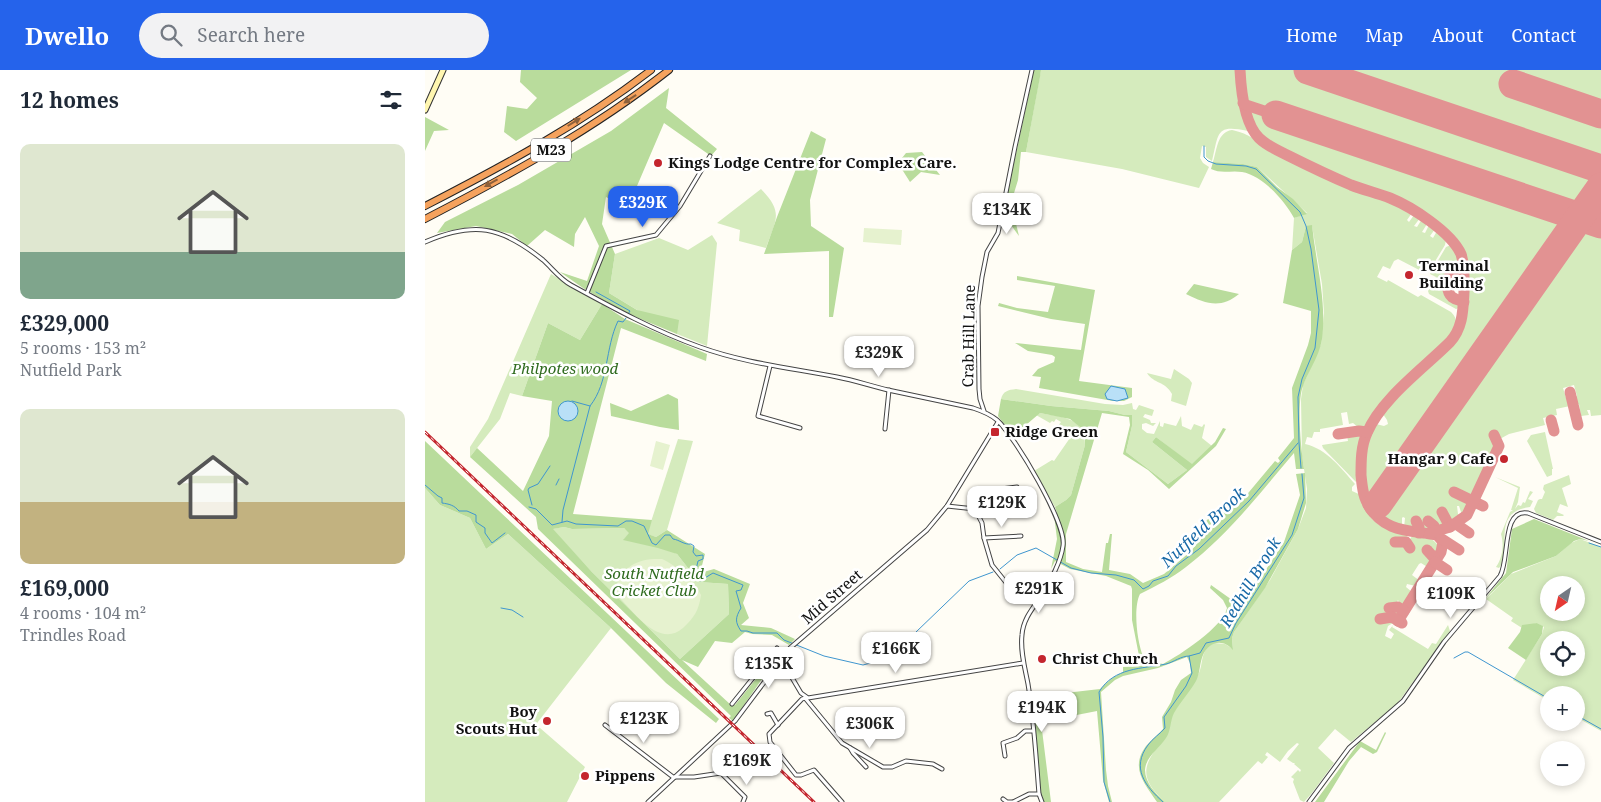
<!DOCTYPE html>
<html lang="en">
<head>
<meta charset="utf-8">
<style>
	body { margin:0; font-family:"Noto Serif",serif; background:#f2f2f3; color:#1f2937; height:100vh; display:flex; flex-direction:column; font-size:19px; white-space:nowrap }
	* { box-sizing:border-box; margin:0 }
	p { font-size:16px; color:#747a83 }
	.icon { flex:none; width:28px; height:28px; fill:none; stroke:currentColor; stroke-width:2; stroke-linecap:round; stroke-linejoin:round }
	.map { position:relative; flex:1; overflow:hidden }
	.panel { display:flex; flex-direction:column; background:#fff; width:425px }
	.panel>* { flex:none }
	.needle { width:32px; rotate:214deg }
	.buttons { position:absolute; left:1115px; top:506px; display:grid; gap:10px }
	.buttons a { display:grid; place-items:center; width:45px; height:45px; border-radius:50%; background:#fff; box-shadow:0 2px 8px #0003; font-size:25px }
	.price { position:absolute; translate:-50% -42px; padding:0 11px; border-radius:10px; background:#fff; color:#222; font-size:16px; line-height:32px; filter:drop-shadow(0 1px 2px #0008) }
	.price::after { content:''; position:absolute; left:50%; top:30px; width:15px; height:11px; margin-left:-8px; background:inherit; clip-path:polygon(0 0,100% 0,50% 100%) }
	.price.on { background:#2563eb; color:#fff }
	ul { padding:0; list-style:none }
	li { display:grid; align-content:center; gap:10px; height:265px; padding:0 20px }
	li span { display:grid; place-items:center; height:155px; border-radius:10px; color:#555 }
	li>.icon { margin-inline-start:auto }
	span .icon { width:90px; height:90px; fill:#fffc; stroke-width:1 }
	li b { font-size:21px }
	h2 { display:flex; justify-content:space-between; align-items:center; height:60px; padding:0 20px; font-size:21px }
	header { display:flex; align-items:center; gap:30px; box-sizing:border-box; height:70px; padding:0 25px; background:#2563eb; color:#fff }
	header strong { font-size:24px }
	nav { display:flex; gap:28px; margin-inline-start:auto; font-size:18px }
	.search { width:350px; height:45px; background:#f2f2f3; display:flex; align-items:center; gap:12px; box-sizing:border-box; padding:0 18px; border-radius:28px; color:#747a83; font-size:19px }
	main { display:flex; flex:1; min-height:0 }
	.map>svg:first-child { display:block }
</style>
</head>
<body>
<header>
<strong>Dwello</strong>
<div class="search"><svg class="icon" aria-label="search" viewBox="0 0 24 24"><circle cx="10" cy="10" r="6"/><path d="M15 15l6 6"/></svg>Search here</div>
<nav><a>Home</a><a>Map</a><a>About</a><a>Contact</a></nav>
</header>
<main>
<section class="panel">
<h2>12 homes<svg class="icon" aria-label="filters" viewBox="0 0 24 24"><path d="M4 7h16M4 17h16"/><circle cx="9" cy="7" r="2"/><circle cx="15" cy="17" r="2"/></svg></h2>
<ul>
<li><span style="background:linear-gradient(#dfe7d0 70%,#7fa58c 0)"><svg class="icon" aria-label="home" viewBox="0 0 24 24"><path d="M3 11l9-7 9 7M6 9v11h12V9"/></svg></span><div><b>£329,000</b><p>5 rooms · 153 m²</p><p>Nutfield Park</p></div></li>
<li><span style="background:linear-gradient(#dfe7d0 60%,#c2b280 0)"><svg class="icon" aria-label="home" viewBox="0 0 24 24"><path d="M3 11l9-7 9 7M6 9v11h12V9"/></svg></span><div><b>£169,000</b><p>4 rooms · 104 m²</p><p>Trindles Road</p></div></li>
</ul>
</section>
<div class="map">
<svg width="1176" height="732" viewBox="0 0 1176 732">
	<rect width="100%" height="100%" fill="#fffdf5"/>
	<g fill="#d5ebbd" fill-rule="evenodd">
		<path d="M616,0H813L816,34L825,60L823,61C790,54 794,63 787,91L781,87V77L777,76L775,88L778,93L784,97L774,118L697,99L601,82Z"/>
		<path d="M818,0H1176V345L1166,346L1165,340H1162L1164,345L1156,346L1154,334L1151,335L1149,327L1152,326L1149,315L1138,318L1141,328L1144,330L1145,336L1131,339L1132,345L1118,348L1120,355L1084,364L1073,370L1070,363H1067V366L1072,371L1045,429L1028,420L1026,423L1044,431L1037,445L1034,436H1032L1033,444L1035,446L1024,453L1019,441L1016,440L1015,443L1022,454L1011,458V455L1003,449L1002,452L1009,459H995L996,456L991,449L989,451L993,459L979,458L980,448L978,447L977,448V457C967,452 954,445 948,436C934,417 938,379 948,359H950L948,358L951,354L959,356L963,354L962,350L958,344L959,341L1029,274C1042,259 1042,239 1042,220C1042,209 1043,197 1040,186C1032,164 993,137 972,128C957,121 941,118 925,112C907,104 888,95 870,86C859,81 842,75 835,65C821,48 819,21 818,0Z"/>
		<path d="M807,60C824,64 826,68 841,76C860,87 879,97 899,106C928,119 960,125 987,143L982,150L984,152L989,145L995,148L989,156L992,157L997,149L1002,154L997,162L1000,163L1004,155L1010,159L1005,166L1008,168L1012,161L1021,170L1020,175L1003,203L1001,202L1000,203L973,189L969,191L965,199L958,196L952,207L962,212L963,210L993,227L996,225L1026,242C1035,251 1031,259 1025,268C996,297 962,322 941,356L934,358L928,353L924,354L922,342L916,343L918,355L895,359V362H889L887,368L882,367L880,374C902,379 916,398 930,414L927,417V421L936,425C938,432 940,439 944,445C952,457 970,463 983,465L981,470H970L969,473L978,474L986,480L988,477L984,471L987,466L999,467L1000,469L1001,467C1008,469 1013,473 1014,480L1011,486L1007,484L1003,478L1000,479L1005,488L1008,491L1004,498L996,493L994,494L987,505L995,511L991,516L982,514L981,517L987,522L983,528H982L981,530L983,531L978,539L976,537L973,530L970,536L963,537L964,539H971L977,541L972,548L967,545L953,548L955,551L965,548L971,551L963,556L960,566L966,569L969,564L964,560L969,554L967,557L1003,579L1007,573L1011,574L1023,555L1025,561L972,634L926,672L910,659L893,678L909,693L887,723L879,732L875,730L868,712L869,709L866,707L873,700L875,702L876,700L869,694L870,693H868L862,689L874,674L872,673L863,681L855,692L842,682L840,685L843,687L837,694L833,691L794,732H740C710,705 720,692 742,665C738,647 764,622 772,607C780,594 773,582 789,573L800,574L808,579L807,568L809,562L845,510L873,459L881,438L882,419L877,386L876,329L878,315L896,274L899,243L897,214L887,156H881L877,172L867,180L869,148L882,143L832,97L818,94L788,92C792,80 792,62 807,60Z"/>
		<path d="M336,119C359,143 351,149 341,178L314,171L315,160L292,153Z"/>
		<polygon points="287,165 292,173 282,276 252,264 184,223 190,184 234,168 263,180"/>
		<polygon points="1026,175 1032,183 1034,194 1024,201 1021,209 1018,209 1018,211 1012,210 1011,212 1009,211 1011,207 1005,204 1021,177"/>
		<polygon points="126,204 177,234 155,270 123,253 97,326 85,323 75,349 45,387 45,377 63,349"/>
		<polygon points="1009,211 1010,212 1008,216 1010,218 1015,212 1018,212 1018,215 1021,215 1024,227 1035,235 1034,238 1031,239 1004,224 1003,221"/>
		<path d="M749,299L764,309L767,313L761,336L746,331L747,324C740,311 729,314 722,303L746,309Z"/>
		<path d="M591,319L680,334L698,335L707,333L708,339L711,340L714,335L729,340L727,346L720,344L718,347L725,350L726,353H731L728,356L721,353L717,354V359L722,363L729,364L735,351V356L738,357L739,353L751,356L756,346L757,356L766,360L769,354L777,357L779,354L780,355L777,368L787,376L767,395L731,367L727,372L762,400L743,414L701,382L707,356V345H700L684,341L626,336L576,329C578,321 583,320 591,319Z"/>
		<path d="M615,343C636,347 661,347 660,375L646,425L641,430L630,437L609,401L627,390L629,391L647,365L633,356L636,352L631,349L629,352L627,351L625,353L611,345Z"/>
		<polygon points="1120,362 1128,399 1127,399 1127,405 1122,407 1102,371 1106,365"/>
		<polygon points="932,363 937,367 934,379 933,410 931,412 898,378 897,375 923,371 922,365"/>
		<polygon points="253,369 268,371 242,460 231,467 222,464"/>
		<polygon points="1144,405 1146,414 1137,418 1143,437 1135,434 1132,442 1139,445 1138,446 1132,446 1128,450 1111,443 1109,439 1113,430 1115,430 1113,429 1117,429 1120,422 1118,419 1119,415"/>
		<path d="M1070,407L1095,417L1093,432L1090,439L1093,435L1096,436L1098,432L1100,433L1105,421L1108,422L1103,429L1108,431L1105,437C1064,442 1089,481 1074,498L1071,497C1078,487 1079,474 1076,464L1085,442L1088,440H1086L1093,418Z"/>
		<polygon points="0,418 15,435 45,448 61,479 83,464 186,558 109,657 115,658 160,697 142,732 0,732"/>
		<polygon points="139,457 147,459 199,458 205,463 199,469 216,466 252,484 274,512 303,514 304,544 255,589 167,502 127,459"/>
		<path d="M1155,469L1176,477V661L1151,647V625H1124V631L1088,610L1117,564L1119,557L1112,553L1097,558L1086,551L1088,548L1061,529L1086,504L1131,486L1146,473ZM1124,515H1151V542H1124ZM1124,570H1151V598H1124Z"/>
	</g>
	<g fill="#b9dc9c" fill-rule="evenodd">
		<polygon points="96,0 206,0 91,71 79,62 82,36 102,39 112,28 95,12"/>
		<polygon points="609,0 616,0 615,7 601,82 596,82 593,110 586,133 594,166 586,155 579,139"/>
		<polygon points="244,18 241,38 292,79 286,86 239,53 209,123 208,141 181,127 177,154 190,184 184,223 212,240 254,250 252,264 201,243 158,218 135,202 162,211 174,176 160,147 150,164 149,177 120,160 102,176 87,164 51,156 12,163 20,152 93,115 186,61"/>
		<polygon points="0,47 24,60 9,61 0,81"/>
		<polygon points="386,61 401,69 385,130 386,156 419,178 408,247 404,247 404,181 339,184 352,147"/>
		<polygon points="497,82 515,105 496,102 485,112 473,93 481,83"/>
		<path d="M788,92L818,94L832,97L852,117L868,129L882,144L869,148C860,131 837,105 817,102C807,100 796,104 786,99Z"/>
		<path d="M887,155C891,194 902,231 897,269C894,288 882,302 877,319C872,338 876,380 879,399H871L869,383C835,423 803,465 761,497C747,508 731,516 715,524C708,537 712,572 718,586L729,592L738,594C755,585 798,557 802,538L798,530L785,518L786,515L810,532H814L818,528L842,498L859,472L875,425L871,404L880,403L881,433L873,459L840,518L809,562L807,568L808,580C802,573 793,570 785,576C773,585 777,600 771,611C765,622 755,632 749,643C745,651 746,661 741,668C734,679 721,686 720,700C720,713 731,724 740,732H732C719,713 705,698 721,676C726,670 733,665 738,659L737,647L746,632L750,620L756,610L766,603L765,593L762,587L733,598L698,606L690,610L676,622L681,700L683,716L687,732H684L678,710L672,641L616,652L626,732H619L615,719L609,641L611,636L609,630L649,622L675,619L687,608L698,602V597L716,596L707,550V519L706,516L681,506L645,499L630,491L626,499L632,469L629,445L632,443L630,437L641,430L646,425L660,375V368L655,357L645,349L615,343L588,366L573,346L576,329L626,336L684,341L700,345H707V356L701,382L743,414L762,400L727,372L731,367L767,394L790,372L798,358L801,359L791,376L744,419L723,400L698,384L705,355L704,347L677,343L641,464V492L658,499L677,502L681,473H683L685,464H687L684,500L705,504L718,513L739,504L765,482L776,469L781,451L801,432H812L819,428L850,391L853,393L855,391L853,388L869,368L867,318L883,275L886,263V241L858,233L867,180L877,172L881,156Z"/>
		<polygon points="592,206 670,220 654,311 707,318 707,327 699,331 688,331 614,318 616,307 607,306 613,299 629,292 630,287 627,285 603,281 590,273 656,280 660,254 626,249 573,236 574,233 592,238 623,242 630,216 592,210"/>
		<path d="M769,214L814,224C796,239 781,234 761,224Z"/>
		<path d="M177,234L200,249L282,284L281,291L196,258L148,444L227,450L223,464L231,467L242,460L280,484L275,503L289,499L325,514L318,533L324,548L316,555L346,558L370,569L364,575L347,565L327,564L320,562L307,573L290,571L273,597L257,590L306,635H310L338,600L341,603L308,651L304,648L306,646L113,459L111,447L45,387L52,378L98,421L124,366L127,331L97,326L123,253L155,270ZM139,457L147,459L199,458L204,463L198,470L233,478L252,484L274,512L303,514L304,544L255,589L167,502L128,459Z"/>
		<polygon points="243,324 253,329 254,360 235,357 186,346 185,333 206,341"/>
		<polygon points="0,371 294,649 291,653 241,613 186,558 83,464 61,479 45,448 15,435 0,418"/>
		<polygon points="1109,449 1164,471 1155,469 1149,471 1131,486 1088,502 1060,529 1081,503 1087,459"/>
		<polygon points="1112,553 1118,556 1117,564 1101,590 1083,578 1095,562 1097,555"/>
		<polygon points="960,662 961,663 952,682 948,684 936,677 924,691 899,732 890,732 935,671 951,680"/>
	</g>
	<g fill="#e6f2cf">
		<polygon points="439,158 477,160 476,175 438,172"/>
		<polygon points="231,371 245,375 238,400 225,396"/>
		<path d="M237,489C251,495 270,512 276,525C274,540 269,548 258,558C234,579 208,541 193,526L190,520C197,495 214,488 237,489Z"/>
	</g>
	<g fill="#b9e0f7" stroke="#3f96cf">
		<polygon points="686,316 700,319 703,328 692,331 682,329 680,324"/>
		<circle cx="143" cy="341" r="10"/>
	</g>
	<g fill="none" stroke-linecap="round" stroke-linejoin="round">
		<g stroke="#3f96cf" stroke-width="1">
			<polyline points="779,76 779,87 783,91 791,94 821,96 831,99 875,142 881,156 886,179 894,240 890,278 877,309 873,327 874,373 876,398"/>
			<polyline points="171,222 205,241 203,244"/>
			<polyline points="147,331 165,336"/>
			<path d="M0,415L13,426L17,428V433C24,434 29,435 34,441H42L51,445V452L60,458V463L67,473L80,463"/>
			<polyline points="131,415 134,409"/>
			<polyline points="625,431 636,457"/>
			<polyline points="107,435 103,420 104,418 113,414 125,396"/>
			<path d="M104,437L111,439L127,455L142,451L151,454L193,456L201,451H207L219,456L227,473L231,475L240,465H245L248,469C255,470 259,475 266,474L269,476L268,482L271,486L278,485V489L273,491L270,504L275,511L288,503L318,515L316,520L311,521L316,538C310,548 310,552 316,561H322L328,563H352L359,570L399,586L438,595L464,588L544,511L568,502"/>
			<path d="M137,452L138,440L165,336C184,312 180,278 193,251L198,252L201,248"/>
			<polyline points="1164,473 1176,477"/>
			<polyline points="575,499 592,485 611,478 646,498 666,503 691,505 709,510 718,519 724,516 728,511 743,506 751,496 774,479 824,431 873,373"/>
			<polyline points="76,538 87,540 98,547"/>
			<polyline points="1029,588 1040,582 1043,582 1124,629"/>
			<polyline points="1151,645 1176,659"/>
			<path d="M685,732L679,712L678,667L674,622C689,597 717,599 741,594C749,592 756,586 764,586"/>
			<path d="M738,732C720,716 706,698 723,675C728,668 735,664 740,658L739,647L761,616L767,603L764,586L775,583L781,573L804,568L811,553L867,465L879,428L877,404"/>
		</g>
		<g stroke="#e29292" stroke-width="11">
			<path d="M815,0C816,20 819,53 834,68C842,76 854,81 864,86C884,96 905,106 926,115C939,120 952,123 965,128C987,137 1026,162 1036,184C1040,196 1039,210 1039,222C1038,240 1038,258 1025,272C999,298 956,329 942,363C936,376 936,391 936,405C937,415 938,430 946,438H950"/>
			<polyline points="818,33 821,35 851,45"/>
			<path d="M1038,197L1037,200L1026,203C1022,210 1021,222 1027,227C1031,230 1035,230 1039,232"/>
			<polyline points="1145,322 1153,355"/>
			<polyline points="1126,350 1129,361"/>
			<polyline points="913,364 934,361 942,362"/>
			<polyline points="1029,422 1058,436"/>
			<path d="M943,435C960,463 984,460 1012,465L1018,472L1016,482L973,551L977,553"/>
			<polyline points="1017,442 1025,457"/>
			<polyline points="991,451 994,457 994,463"/>
			<polyline points="1003,451 1009,456 1011,463"/>
			<polyline points="1031,454 1044,463"/>
			<polyline points="1005,463 1025,457 1042,445 1074,376 1069,365"/>
			<polyline points="1017,469 1034,480"/>
			<polyline points="970,472 981,472 985,478"/>
			<polyline points="1002,480 1011,490"/>
			<polyline points="1010,492 1022,500"/>
			<polyline points="964,538 973,537 979,541"/>
			<polyline points="955,549 967,547 973,551"/>
		</g>
		<g stroke="#e29292" stroke-width="29">
			<polyline points="883,0 1176,99"/>
			<polyline points="1088,14 1176,44"/>
			<polyline points="851,45 1176,154"/>
			<polyline points="953,434 1176,117"/>
		</g>
		<g stroke="#444" stroke-width="5">
			<g id="street">
				<path d="M0,172C49,151 76,156 118,190C127,198 135,209 146,215C188,238 230,261 275,277C319,293 366,298 412,307C429,310 446,316 463,320C491,326 520,332 548,338C557,341 565,344 572,350C589,365 642,454 638,476C636,492 625,511 617,525C608,538 598,549 597,565C595,581 600,598 603,614C609,650 611,687 614,724L617,732"/>
				<polyline points="162,223 181,176 231,165 255,136 285,86"/>
				<polyline points="345,296 333,346 375,358"/>
				<polyline points="559,341 555,329 554,319 553,236 557,207 562,182 573,163 590,77 607,0"/>
				<polyline points="460,359 464,320"/>
				<polyline points="522,436 550,439 568,420 592,417 603,437"/>
				<polyline points="550,439 557,453 559,468 567,495 583,515"/>
				<polyline points="559,468 596,466"/>
				<polyline points="356,589 376,623 383,628 598,593"/>
				<polyline points="338,595 345,603"/>
				<polyline points="307,634 352,578"/>
				<polyline points="342,644 346,643 353,655"/>
				<polyline points="180,655 248,707 269,707 296,703 319,691 329,691"/>
				<polyline points="425,678 428,683 441,697"/>
				<polyline points="580,686 578,673 592,668 600,661 608,661"/>
				<polyline points="296,703 320,727 318,732"/>
				<polyline points="578,729 582,732 587,732"/>
				<polyline points="223,732 310,651 365,578 502,460 522,436 573,352"/>
				<polyline points="417,732 389,700 376,705 371,705 345,672 344,664 377,629 380,628 417,673 458,697 467,697 481,691 508,694 517,699"/>
				<polyline points="588,732 604,724 614,724"/>
				<path d="M884,732L924,678L978,631L1019,572L1075,506C1085,490 1076,438 1103,443L1176,472"/>
			</g>
		</g>
		<g stroke="#333" stroke-width="7">
			<polyline id="secondary" points="0,40 18,0"/>
		</g>
		<g stroke="#222" stroke-width="8">
			<g id="highway">
				<path d="M0,136C78,96 156,54 226,0"/>
				<path d="M0,149C85,105 169,59 244,0"/>
			</g>
		</g>
		<use href="#street" stroke="#fff" stroke-width="3"/>
		<use href="#secondary" stroke="#fff6b0" stroke-width="5"/>
		<use href="#highway" stroke="#f5a25d" stroke-width="6"/>
		<g stroke="#c4262e" stroke-width="3">
			<polyline id="rail" points="0,362 389,732"/>
		</g>
		<use href="#rail" stroke="#fff" stroke-width="1" stroke-dasharray="4" stroke-linecap="butt"/>
	</g>
	<defs><path id="oneway-solid" d="M-6-.8H1V-3.2L6.5 0L1 3.2V.8H-6Z" transform="scale(1.25)"/></defs>
	<g fill="#8e613b">
		<use href="#oneway-solid" transform="translate(205 29) rotate(146)"/>
		<use href="#oneway-solid" transform="translate(149 52) rotate(-32)"/>
		<use href="#oneway-solid" transform="translate(66 113) rotate(151)"/>
	</g>
	<g fill="#c4262e" stroke="#fff" stroke-width="2">
		<circle cx="233" cy="93" r="5"/>
		<circle cx="984" cy="205" r="5"/>
		<rect x="565" y="357" width="10" height="10" rx="2.5"/>
		<circle cx="1079" cy="389" r="5"/>
		<circle cx="617" cy="589" r="5"/>
		<circle cx="122" cy="651" r="5"/>
		<circle cx="160" cy="706" r="5"/>
	</g>
	<g text-anchor="middle" stroke-width="5" stroke-linejoin="round" paint-order="stroke">
		<rect fill="#fff" stroke="#585858" stroke-width="1" x="106" y="68.5" width="40" height="23" rx="4"/>
		<g font-size="14" font-weight="bold" fill="#111">
			<text x="126" y="85">M23</text>
		</g>
		<g font-size="15" font-weight="bold" fill="#111" stroke="#fff" text-anchor="start">
			<text x="243" y="98">Kings Lodge Centre for Complex Care.</text>
			<text x="994" y="201">Terminal<tspan x="994" dy="17">Building</tspan></text>
			<text x="580" y="367">Ridge Green</text>
			<text x="1069" y="394" text-anchor="end">Hangar 9 Cafe</text>
			<text x="627" y="594">Christ Church</text>
			<text x="112" y="647" text-anchor="end">Boy<tspan x="112" dy="17">Scouts Hut</tspan></text>
			<text x="170" y="711">Pippens</text>
		</g>
		<g font-size="15" fill="#111" stroke="#fff">
			<text transform="translate(544 266) rotate(-89)" y="5">Crab Hill Lane</text>
			<text transform="translate(407 527) rotate(-41)" y="5">Mid Street</text>
		</g>
		<g font-size="15" font-style="italic" fill="#2f6b1f" stroke="#fff">
			<text x="140" y="304">Philpotes wood</text>
			<text x="229" y="509">South Nutfield<tspan x="229" dy="17">Cricket Club</tspan></text>
		</g>
		<g font-size="16" font-style="italic" fill="#1768a6" stroke="#fff">
			<text transform="translate(778 457) rotate(-43)" y="6">Nutfield Brook</text>
			<text transform="translate(825 512) rotate(-59)" y="6">Redhill Brook</text>
		</g>
	</g>
</svg>
<div class="buttons">
<a><svg class="needle" viewBox="-14 -14 28 28"><path d="M0-13l5 13h-10z" fill="#e53935"/><path d="M0 13l5-13h-10z" fill="#747a83"/></svg></a>
<a><svg class="icon" aria-label="locate" viewBox="0 0 24 24"><circle cx="12" cy="12" r="6"/><path d="M12 2v4M12 18v4M2 12h4M18 12h4"/></svg></a>
<a>+</a>
<a>−</a>
</div>
<b class="price on" style="left:218px;top:158px">£329K</b>
<b class="price" style="left:582px;top:165px">£134K</b>
<b class="price" style="left:454px;top:308px">£329K</b>
<b class="price" style="left:577px;top:458px">£129K</b>
<b class="price" style="left:614px;top:544px">£291K</b>
<b class="price" style="left:1026px;top:549px">£109K</b>
<b class="price" style="left:471px;top:604px">£166K</b>
<b class="price" style="left:344px;top:619px">£135K</b>
<b class="price" style="left:617px;top:663px">£194K</b>
<b class="price" style="left:219px;top:674px">£123K</b>
<b class="price" style="left:445px;top:679px">£306K</b>
<b class="price" style="left:322px;top:716px">£169K</b>
</div>
</main>
</body>
</html>
